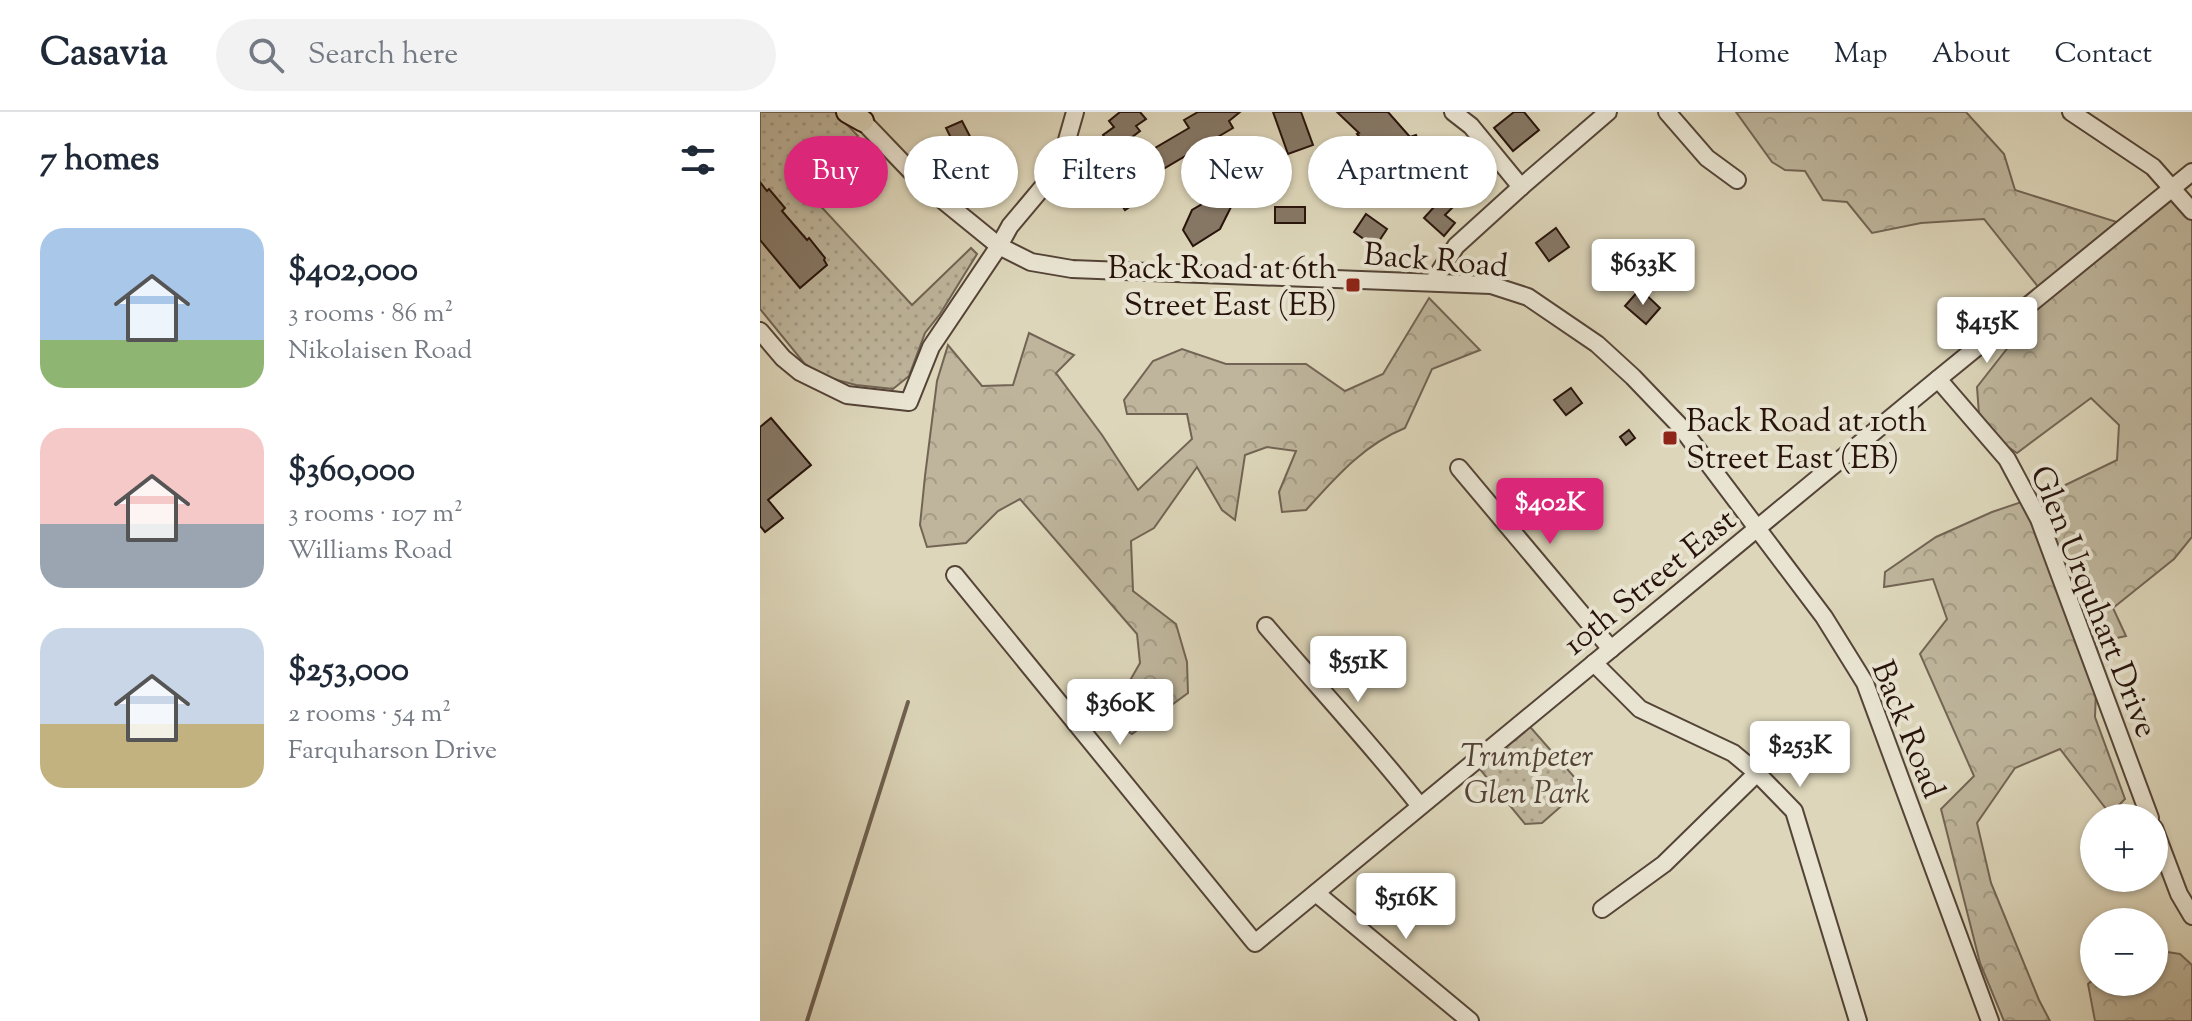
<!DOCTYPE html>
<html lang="en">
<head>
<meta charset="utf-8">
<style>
	body { margin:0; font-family:"Sorts Mill Goudy",serif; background:#f2f2f3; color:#1f2937; height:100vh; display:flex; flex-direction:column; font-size:30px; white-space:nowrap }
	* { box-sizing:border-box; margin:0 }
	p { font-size:26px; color:#747a83 }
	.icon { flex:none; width:44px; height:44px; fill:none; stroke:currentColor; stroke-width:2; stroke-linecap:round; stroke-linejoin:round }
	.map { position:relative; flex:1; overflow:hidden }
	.sheet { display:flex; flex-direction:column; background:#fff; width:760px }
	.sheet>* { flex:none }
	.guide { position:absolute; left:24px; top:24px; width:760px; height:72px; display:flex; gap:16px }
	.fabs { position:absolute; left:1320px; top:692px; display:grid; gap:16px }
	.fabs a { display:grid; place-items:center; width:88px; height:88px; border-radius:50%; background:#fff; box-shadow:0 2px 6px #0004; font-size:40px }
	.price { position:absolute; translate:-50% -68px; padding:0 18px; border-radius:8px; background:#fff; color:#222; font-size:26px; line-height:52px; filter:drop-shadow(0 2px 4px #0008) }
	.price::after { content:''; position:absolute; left:50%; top:48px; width:24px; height:18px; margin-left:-12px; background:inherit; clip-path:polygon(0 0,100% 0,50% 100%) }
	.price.selected { background:#db2777; color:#fff }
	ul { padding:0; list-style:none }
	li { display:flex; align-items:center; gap:24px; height:200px; padding:0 40px }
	li span { display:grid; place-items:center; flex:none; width:224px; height:160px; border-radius:24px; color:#555 }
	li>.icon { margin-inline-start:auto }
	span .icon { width:96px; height:96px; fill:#fffc; stroke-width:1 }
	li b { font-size:34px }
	h2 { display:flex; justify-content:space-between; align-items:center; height:96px; padding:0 40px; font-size:34px }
	.tag { padding:0 28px; border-radius:36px; background:#fff; box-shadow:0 2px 6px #0004; font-size:28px; line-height:72px }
	.tag.selected { background:#db2777; color:#fff }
	header { display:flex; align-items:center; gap:48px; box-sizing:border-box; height:112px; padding:0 40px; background:#fff; border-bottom:2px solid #e0e1e3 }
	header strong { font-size:38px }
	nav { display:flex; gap:44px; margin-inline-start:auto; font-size:28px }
	.search { width:560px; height:72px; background:#f2f2f3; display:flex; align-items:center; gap:20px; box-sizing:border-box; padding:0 28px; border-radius:44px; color:#747a83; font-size:30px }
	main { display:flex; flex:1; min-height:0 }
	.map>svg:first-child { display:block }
</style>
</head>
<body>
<header>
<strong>Casavia</strong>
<div class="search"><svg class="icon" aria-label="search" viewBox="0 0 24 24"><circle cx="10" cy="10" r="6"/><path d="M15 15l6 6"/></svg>Search here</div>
<nav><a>Home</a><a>Map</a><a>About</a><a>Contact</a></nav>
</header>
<main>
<section class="sheet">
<h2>7 homes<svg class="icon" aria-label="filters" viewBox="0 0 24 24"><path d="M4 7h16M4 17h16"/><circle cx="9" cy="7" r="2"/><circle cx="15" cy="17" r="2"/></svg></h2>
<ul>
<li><span style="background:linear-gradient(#a9c7e8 70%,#8fb573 0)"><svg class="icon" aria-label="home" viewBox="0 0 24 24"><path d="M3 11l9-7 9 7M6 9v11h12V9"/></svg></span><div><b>$402,000</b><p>3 rooms · 86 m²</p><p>Nikolaisen Road</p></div></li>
<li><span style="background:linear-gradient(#f6c9c9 60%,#9aa5b1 0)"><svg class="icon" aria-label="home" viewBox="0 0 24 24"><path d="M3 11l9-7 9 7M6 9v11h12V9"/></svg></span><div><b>$360,000</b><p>3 rooms · 107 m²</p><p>Williams Road</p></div></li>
<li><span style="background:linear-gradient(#c9d6e8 60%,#c2b280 0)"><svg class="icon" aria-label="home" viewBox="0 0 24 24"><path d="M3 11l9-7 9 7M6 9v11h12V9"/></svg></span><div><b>$253,000</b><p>2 rooms · 54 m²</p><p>Farquharson Drive</p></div></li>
</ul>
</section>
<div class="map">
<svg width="1432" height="909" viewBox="0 0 1432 909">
	<defs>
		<pattern id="grass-dots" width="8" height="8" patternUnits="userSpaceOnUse" patternTransform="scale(2)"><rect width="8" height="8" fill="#beb59c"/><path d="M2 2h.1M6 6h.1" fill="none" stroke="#a39b85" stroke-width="1.8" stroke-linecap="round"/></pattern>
		<pattern id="forest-crowns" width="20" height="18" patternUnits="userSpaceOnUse" patternTransform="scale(2)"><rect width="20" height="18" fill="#beb59c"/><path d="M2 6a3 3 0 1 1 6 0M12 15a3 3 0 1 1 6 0" fill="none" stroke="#a39b85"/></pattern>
	</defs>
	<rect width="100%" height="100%" fill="#ddd6ba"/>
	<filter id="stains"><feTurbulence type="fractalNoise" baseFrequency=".0025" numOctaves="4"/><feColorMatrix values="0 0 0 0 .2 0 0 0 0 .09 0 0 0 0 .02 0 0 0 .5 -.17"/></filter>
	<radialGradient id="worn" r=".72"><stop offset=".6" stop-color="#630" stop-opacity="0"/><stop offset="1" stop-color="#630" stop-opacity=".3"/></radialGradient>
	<g fill="url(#grass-dots)" stroke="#726454" stroke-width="2">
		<polygon points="0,0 75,0 98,24 43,75 152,193 211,136 217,142 180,202 165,221 149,264 133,277 96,273 62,264 44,251 0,197"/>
		<polygon points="764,608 823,675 782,711 765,712 714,650"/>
	</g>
	<g fill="url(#forest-crowns)" stroke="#726454" stroke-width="2">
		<polygon points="976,0 1206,0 1244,42 1255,78 1366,113 1412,76 1432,101 1432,425 1414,447 1353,496 1366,524 1338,530 1335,605 1365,687 1350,702 1300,637 1255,656 1217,711 1231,771 1279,888 1290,909 1244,909 1220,851 1181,697 1214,664 1160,542 1187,507 1173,467 1124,475 1125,460 1176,425 1232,400 1291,380 1357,348 1359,313 1331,286 1257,341 1220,316 1217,275 1264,215 1283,181 1224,107 1161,111 1112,121 1087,90 1063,88 1045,59 1025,58 1012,50"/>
		<path d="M669,186L720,238L672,257L645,316C603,333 575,366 546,398L522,400L519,380L536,339L507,335L485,343L475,408L462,398L437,355L394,416L371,429L373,479L416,512L427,550L428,581L372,622L355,611L356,593L380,551L377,522L260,387L238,399L206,431L167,435L160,413L165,364L177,269L188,233L222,274L253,273L269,221L314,243L296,261L342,323L378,378L432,327L427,302H367L364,288L393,249L422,237L466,252H546L585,279L623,262Z"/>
		<polygon points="1394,838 1420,842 1432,853 1432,909 1335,909 1328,872 1334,867 1334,870 1394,870"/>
	</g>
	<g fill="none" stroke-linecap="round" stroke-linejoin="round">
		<polyline stroke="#6f6050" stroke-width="4" points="47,909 148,590"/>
	</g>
	<g fill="#867866" stroke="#27130b" stroke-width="2">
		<polygon points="360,0 380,0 386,7 376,14 380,19 355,38 343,23 354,15 349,9"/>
		<polygon points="438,0 480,0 469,9 473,16 395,62 396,64 390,68 396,77 365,98 348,72 392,43 390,39 429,16 424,8"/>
		<polygon points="513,0 541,0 553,33 528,42"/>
		<polygon points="577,0 628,0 650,25 656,23 664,42 633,53 624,30 613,40 597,22 599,21"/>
		<polygon points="754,0 764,0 779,18 753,39 734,16"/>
		<polygon points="202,9 216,36 200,44 186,16"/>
		<polygon points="239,37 256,55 230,80 212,62"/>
		<polygon points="498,43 502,45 512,62 510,67 480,85 478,91 471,95 460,117 433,134 423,118 432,98 444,91 449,94 454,83 463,87 469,73 466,67 469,60 483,52 489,55 493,46"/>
		<polygon points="698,48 710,59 694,74 704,84 685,103 695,111 684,124 664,106 685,83 674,72"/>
		<polygon points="581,59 586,69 579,72 581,78 565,86 557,71"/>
		<polygon points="0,70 7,79 9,77 25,96 22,99 47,128 49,126 65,146 64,148 67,153 40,176 0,128"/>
		<rect x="515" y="95" width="30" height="16"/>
		<polygon points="606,102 627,117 615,135 594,120"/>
		<polygon points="796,116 809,135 789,149 776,131"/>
		<polygon points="880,177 900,196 886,212 865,194"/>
		<polygon points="811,276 822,291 806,303 794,288"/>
		<polygon points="11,306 51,353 8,388 23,406 5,420 0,414 0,315"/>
		<polygon points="869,318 875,326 866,333 860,325"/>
	</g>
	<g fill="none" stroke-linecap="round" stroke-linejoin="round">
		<g stroke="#544437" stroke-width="20">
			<g id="minor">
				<polyline points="693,0 711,14 761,75"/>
				<polyline points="907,0 947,46 977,68"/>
				<polyline points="1311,0 1393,55 1432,99"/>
				<polyline points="95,1 164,73 239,134 271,150 312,157 731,173 768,185 837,232 873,265 920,314 1064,505 1105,571 1230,909"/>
				<polyline points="673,170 696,134 761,75 848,0"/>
				<polyline points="0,219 23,246 40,260 87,283 149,290 171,235 239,134 250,114 292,64 301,49 315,0"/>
				<polyline points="1178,267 1247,347 1279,407 1390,706"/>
				<polyline points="699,356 851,537"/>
				<polyline points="195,463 495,831 1178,267 1432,60"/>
				<path d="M506,514C557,574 611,632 660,694"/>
				<polyline points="834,551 880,597 973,641 997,661 1034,699 1098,909"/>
				<polyline points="1394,716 1419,782 1432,804"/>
				<polyline points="556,781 710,909"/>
				<polyline points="842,797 904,752 997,661"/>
			</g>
		</g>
		<g stroke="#27130b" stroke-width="24">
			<polyline id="major" points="87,0 103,9"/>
		</g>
		<use href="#minor" stroke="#e9e4d2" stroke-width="16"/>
		<use href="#major" stroke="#ddd6ba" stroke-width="20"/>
	</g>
	<g fill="#8f2418" stroke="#e9e4d2" stroke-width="3">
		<rect x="585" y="165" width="16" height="16" rx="4"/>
		<rect x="902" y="318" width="16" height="16" rx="4"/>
	</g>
	<g text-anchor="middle" stroke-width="8" stroke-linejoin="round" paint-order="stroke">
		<g font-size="32" fill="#27130b" stroke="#e9e4d2">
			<text transform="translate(676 147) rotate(5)" y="11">Back Road</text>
			<text transform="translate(889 469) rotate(-39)" y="11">10th Street East</text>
			<text transform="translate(1335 489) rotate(68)" y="11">Glen Urquhart Drive</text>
			<text transform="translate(1149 617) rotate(68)" y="11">Back Road</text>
		</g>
		<g font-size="32" fill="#27130b" stroke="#e9e4d2" text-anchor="end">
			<text x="577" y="166">Back Road at 6th<tspan x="577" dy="37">Street East (EB)</tspan></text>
			<text x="926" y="319" text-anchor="start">Back Road at 10th<tspan x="926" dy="37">Street East (EB)</tspan></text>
		</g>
		<g font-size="32" font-style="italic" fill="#544436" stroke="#e9e4d2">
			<text x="767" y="654">Trumpeter<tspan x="767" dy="37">Glen Park</tspan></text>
		</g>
	</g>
	<rect width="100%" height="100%" filter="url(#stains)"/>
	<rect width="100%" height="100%" fill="url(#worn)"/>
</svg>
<div class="fabs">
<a>+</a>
<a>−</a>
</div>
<b class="price" style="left:883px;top:195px">$633K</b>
<b class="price" style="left:1227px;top:253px">$415K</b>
<b class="price selected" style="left:790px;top:434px">$402K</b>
<b class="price" style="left:598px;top:592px">$551K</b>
<b class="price" style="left:360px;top:635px">$360K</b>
<b class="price" style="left:1040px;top:677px">$253K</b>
<b class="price" style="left:646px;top:829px">$516K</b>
<div class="guide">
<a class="tag selected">Buy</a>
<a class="tag">Rent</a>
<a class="tag">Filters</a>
<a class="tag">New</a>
<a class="tag">Apartment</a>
</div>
</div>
</main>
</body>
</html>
